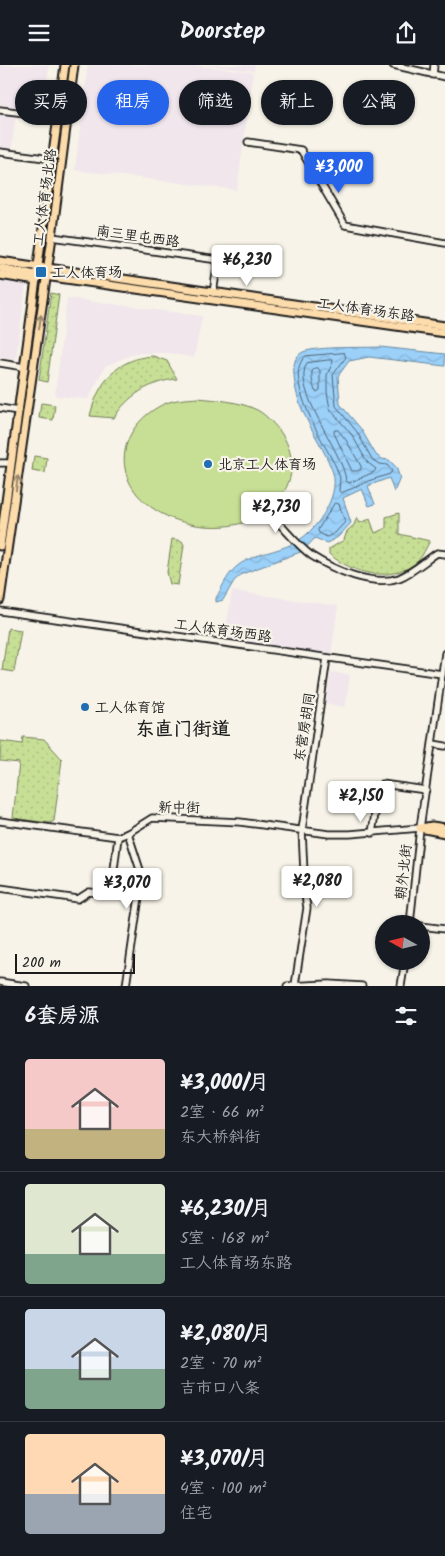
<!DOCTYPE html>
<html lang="zh">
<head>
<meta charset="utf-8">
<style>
	body { margin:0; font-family:Kalam,"LXGW WenKai TC",sans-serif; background:#20242c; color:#f1f3f6; height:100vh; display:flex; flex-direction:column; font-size:19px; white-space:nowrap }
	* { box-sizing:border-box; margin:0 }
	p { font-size:16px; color:#9ea1a6 }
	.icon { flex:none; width:28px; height:28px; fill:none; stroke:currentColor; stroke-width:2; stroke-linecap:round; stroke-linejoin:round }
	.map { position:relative; height:921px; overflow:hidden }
	.details { display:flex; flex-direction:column; background:#171b24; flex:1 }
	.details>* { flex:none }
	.top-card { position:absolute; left:15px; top:15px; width:415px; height:45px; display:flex; gap:10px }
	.needle { width:32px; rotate:278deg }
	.fabs { position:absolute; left:375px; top:850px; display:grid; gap:10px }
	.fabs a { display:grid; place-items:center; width:55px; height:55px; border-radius:50%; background:#171b24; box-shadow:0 1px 4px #0004; font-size:25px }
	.scale { position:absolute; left:15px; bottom:12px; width:120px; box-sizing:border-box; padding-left:5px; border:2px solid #1c1c1c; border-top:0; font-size:14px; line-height:18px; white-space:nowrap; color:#1c1c1c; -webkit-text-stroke:4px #f7f3e8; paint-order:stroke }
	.price { position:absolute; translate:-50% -42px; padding:0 11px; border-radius:5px; background:#fff; color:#222; font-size:16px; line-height:32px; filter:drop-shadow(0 1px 2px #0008) }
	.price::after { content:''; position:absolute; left:50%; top:30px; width:15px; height:11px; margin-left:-8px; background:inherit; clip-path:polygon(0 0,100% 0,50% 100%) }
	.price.current { background:#2563eb; color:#fff }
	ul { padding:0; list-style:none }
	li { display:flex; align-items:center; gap:15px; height:125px; padding:0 25px }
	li+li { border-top:1px solid #363941 }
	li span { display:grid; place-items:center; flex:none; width:140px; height:100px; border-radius:5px; color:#555 }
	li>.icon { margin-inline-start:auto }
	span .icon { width:60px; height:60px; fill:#fffc; stroke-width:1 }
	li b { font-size:21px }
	h2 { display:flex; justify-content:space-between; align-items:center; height:60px; padding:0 25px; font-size:21px }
	.chip { padding:0 18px; border-radius:22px; background:#171b24; box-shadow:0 1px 4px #0004; font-size:18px; line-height:45px }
	.chip.current { background:#2563eb; color:#fff }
	header { display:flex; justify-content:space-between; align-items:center; height:65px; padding:0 25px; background:#171b24; font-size:22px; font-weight:700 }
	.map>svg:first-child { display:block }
</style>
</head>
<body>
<header><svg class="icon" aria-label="menu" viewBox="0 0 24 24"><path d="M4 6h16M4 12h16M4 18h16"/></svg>Doorstep<svg class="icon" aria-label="share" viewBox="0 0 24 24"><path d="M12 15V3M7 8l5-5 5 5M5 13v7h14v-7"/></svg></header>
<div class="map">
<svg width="445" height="921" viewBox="0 0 445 921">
	<defs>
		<pattern id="grass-dots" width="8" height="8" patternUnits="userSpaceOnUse" patternTransform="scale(1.25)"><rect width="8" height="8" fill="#c7df95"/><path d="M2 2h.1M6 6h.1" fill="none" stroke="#aabf80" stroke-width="1.8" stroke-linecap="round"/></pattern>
		<pattern id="water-waves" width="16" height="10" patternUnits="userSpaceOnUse" patternTransform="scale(1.25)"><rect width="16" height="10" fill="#9bd0f9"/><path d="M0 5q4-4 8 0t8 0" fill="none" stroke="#85b2d5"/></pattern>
	</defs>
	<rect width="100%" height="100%" fill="#f7f3e8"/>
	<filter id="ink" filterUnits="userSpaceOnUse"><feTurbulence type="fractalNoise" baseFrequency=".02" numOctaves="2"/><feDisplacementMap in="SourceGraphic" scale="10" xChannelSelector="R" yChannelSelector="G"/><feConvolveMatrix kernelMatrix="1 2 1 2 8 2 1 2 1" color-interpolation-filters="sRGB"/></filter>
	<g filter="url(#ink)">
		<g fill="#f0e6ec">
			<polygon points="0,0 49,0 43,48 0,43"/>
			<polygon points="88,0 191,0 253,7 237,125 75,105"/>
			<polygon points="204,0 255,0 254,6"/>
			<polygon points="0,48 16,49 11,87 0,86"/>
			<polygon points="0,215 26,219 16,294 0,292"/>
			<polygon points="67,233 202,251 194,293 170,288 135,288 105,301 88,334 55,331"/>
			<polygon points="232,526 338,541 331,590 224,574"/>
			<polygon points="331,607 350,610 345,642 326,639"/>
		</g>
		<g fill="url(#grass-dots)" stroke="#727e58">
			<polygon points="51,228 59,230 47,317 39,315"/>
			<path d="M153,291L167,296L177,314C151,316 127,331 114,353L90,351C98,318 117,293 153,291Z"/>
			<polygon points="41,338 55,340 53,355 39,353"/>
			<polygon points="34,391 47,393 45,408 32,406"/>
			<path d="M399,448V469L430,476C426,482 423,491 418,496C392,519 353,509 329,489V484L344,475L347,466L354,460L357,452L360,458L370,454L375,468L386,463V452Z"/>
			<polygon points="172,474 182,476 184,480 178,520 170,519 167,507"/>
			<polygon points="8,563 21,565 14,607 2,605"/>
			<polygon points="23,672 44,674 62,694 54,756 49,758 13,753 19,698 0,696 1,676 22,679"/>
		</g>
		<path fill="#c7df95" stroke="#727e58" d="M198,333C217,335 239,336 257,345C265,349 273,358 279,365C312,409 275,457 226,461C195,464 158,454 137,429C110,395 129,355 164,339C175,334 186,334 198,333Z"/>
		<path fill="url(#water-waves)" stroke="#6888a1" d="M380,282L445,289V301L369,292L349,296L338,311L340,339L361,364L376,390L382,394L389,395L396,402L400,413L394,427L389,413L368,421L375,439L369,441L362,424L343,433L351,458L338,472L327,478L315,473L303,486L242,509L234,516L223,535L216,537V533C223,521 228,507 240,499C256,488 277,487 294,478C315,468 340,432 333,408C321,373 296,349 294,310C293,301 294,291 303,287C319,281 362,283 380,282Z"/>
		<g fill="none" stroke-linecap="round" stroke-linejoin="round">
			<g stroke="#4f6474" stroke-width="1">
				<path d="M344,288L346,292L333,310L336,341L357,367L372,394L380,399L387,400L392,406L390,409L368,416L363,419L341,428L339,426L340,413L336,402C326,381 280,310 306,291Z"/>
				<path d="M328,295H332L333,297L327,310V327L330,344L352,370L367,397L376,404L374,407L349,418L346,416C344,387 290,324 307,298Z"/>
				<path d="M318,303L320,306V325L317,327L315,326C313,319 310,310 313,304Z"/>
				<polygon points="335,365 338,365 346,375 361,401 361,404 357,406 352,406 334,368"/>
				<polygon points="335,438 339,439 345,457 335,468 327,472 319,468 318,465"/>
			</g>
			<g stroke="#1c1c1c" stroke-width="9">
				<g id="minor">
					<polyline points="393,0 445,12"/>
					<polyline points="433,10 434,0"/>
					<polyline points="0,45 58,52"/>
					<polyline points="248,77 301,85 345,160 445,178"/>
					<polyline points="0,87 52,94"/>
					<polyline points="52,172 218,195 213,228"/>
					<polyline points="0,298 24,302"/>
					<polyline points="0,343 18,346"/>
					<polyline points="0,398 7,398"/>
					<path d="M274,453C286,465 298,481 312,491C334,505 373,522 399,513C412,508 425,496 437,488L445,489"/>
					<polyline points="0,546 442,609"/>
					<polyline points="433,679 445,681"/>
					<polyline points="0,756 118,772 128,768 152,753 240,757 329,769 350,769 420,763"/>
					<polyline points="372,768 379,723 382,719 426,725"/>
					<polyline points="0,823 78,834 89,827 111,829 118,772"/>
					<polyline points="410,859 420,763 445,588"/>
					<polyline points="421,861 445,864"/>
					<polyline points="0,917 26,921"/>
					<polyline points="295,920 307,843 305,829 302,765 327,593"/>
					<polyline points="126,921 142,811 128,768"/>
					<polyline points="287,921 329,919 362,921"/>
					<polyline points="401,921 405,896"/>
				</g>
			</g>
			<g stroke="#1c1c1c" stroke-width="11">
				<g id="major">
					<polyline points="0,196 445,261"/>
					<polyline points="0,203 31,209 445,268"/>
					<polyline points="0,210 36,216"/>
					<polyline points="0,481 65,0"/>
					<polyline points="0,535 52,172 74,0"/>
					<polyline points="420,763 445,768"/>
					<polyline points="421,763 432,761 445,763"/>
				</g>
			</g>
			<use href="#minor" stroke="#f7f3e8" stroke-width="5.5"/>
			<use href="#major" stroke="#fddcac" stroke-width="7"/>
		</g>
		<defs><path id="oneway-shaft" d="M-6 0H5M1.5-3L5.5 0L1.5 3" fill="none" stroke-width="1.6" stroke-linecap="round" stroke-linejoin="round" transform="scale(1.25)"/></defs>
		<g stroke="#98866b">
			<use href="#oneway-shaft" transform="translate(40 257) rotate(-82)"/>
			<use href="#oneway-shaft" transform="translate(17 418) rotate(-82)"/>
		</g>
	</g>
	<g fill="#1f6fb2" stroke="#f7f3e8" stroke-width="2">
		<rect x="35" y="201" width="12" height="12" rx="2.5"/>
		<circle cx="208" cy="399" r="5"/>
		<circle cx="85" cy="642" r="5"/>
	</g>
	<g text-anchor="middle" stroke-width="4.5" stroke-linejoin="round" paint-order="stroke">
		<g font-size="14" fill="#1c1c1c" stroke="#f7f3e8">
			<text transform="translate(44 132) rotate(-82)" y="5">工人体育场北路</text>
			<text transform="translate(138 171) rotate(8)" y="5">南三里屯西路</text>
			<text transform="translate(366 244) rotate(8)" y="5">工人体育场东路</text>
			<text transform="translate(223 565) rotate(8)" y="5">工人体育场西路</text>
			<text transform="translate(304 662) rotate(-81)" y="5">东营房胡同</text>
			<text transform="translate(179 742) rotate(1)" y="5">新中街</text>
			<text transform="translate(403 807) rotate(-84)" y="5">朝外北街</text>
		</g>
		<g font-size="14" fill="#1c1c1c" stroke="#f7f3e8" text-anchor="start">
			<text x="52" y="212">工人体育场</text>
			<text x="218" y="404">北京工人体育场</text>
			<text x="95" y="647">工人体育馆</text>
		</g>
		<g font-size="19" font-weight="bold" fill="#1c1c1c" stroke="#f7f3e8">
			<text x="183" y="670">东直门街道</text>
		</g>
	</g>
</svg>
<div class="fabs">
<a><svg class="needle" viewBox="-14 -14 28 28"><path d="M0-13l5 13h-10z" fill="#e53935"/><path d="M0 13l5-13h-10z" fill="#9ea1a6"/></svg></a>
</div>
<div class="scale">200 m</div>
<b class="price current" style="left:339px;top:129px">¥3,000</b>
<b class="price" style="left:247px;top:222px">¥6,230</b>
<b class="price" style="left:276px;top:469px">¥2,730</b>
<b class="price" style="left:361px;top:758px">¥2,150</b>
<b class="price" style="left:317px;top:843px">¥2,080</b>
<b class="price" style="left:127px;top:845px">¥3,070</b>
<div class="top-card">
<a class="chip">买房</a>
<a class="chip current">租房</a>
<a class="chip">筛选</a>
<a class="chip">新上</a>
<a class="chip">公寓</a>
</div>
</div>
<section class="details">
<h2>6套房源<svg class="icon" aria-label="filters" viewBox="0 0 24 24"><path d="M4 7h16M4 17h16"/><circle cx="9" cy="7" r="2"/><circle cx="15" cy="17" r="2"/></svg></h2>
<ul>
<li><span style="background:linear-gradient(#f6c9c9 70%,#c2b280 0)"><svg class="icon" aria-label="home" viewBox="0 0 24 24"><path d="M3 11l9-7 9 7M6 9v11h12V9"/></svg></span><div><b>¥3,000/月</b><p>2室 · 66 m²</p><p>东大桥斜街</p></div></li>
<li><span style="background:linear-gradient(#dfe7d0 70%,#7fa58c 0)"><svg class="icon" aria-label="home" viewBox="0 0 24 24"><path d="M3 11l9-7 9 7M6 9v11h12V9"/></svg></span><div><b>¥6,230/月</b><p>5室 · 168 m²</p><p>工人体育场东路</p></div></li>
<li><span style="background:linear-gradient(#c9d6e8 60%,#7fa58c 0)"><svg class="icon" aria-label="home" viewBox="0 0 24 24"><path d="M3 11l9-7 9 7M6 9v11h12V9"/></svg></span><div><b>¥2,080/月</b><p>2室 · 70 m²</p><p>吉市口八条</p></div></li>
<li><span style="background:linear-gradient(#ffd9b3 60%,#9aa5b1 0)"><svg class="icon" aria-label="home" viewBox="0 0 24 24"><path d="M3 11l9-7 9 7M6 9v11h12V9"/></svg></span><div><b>¥3,070/月</b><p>4室 · 100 m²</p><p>住宅</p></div></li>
</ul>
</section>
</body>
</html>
